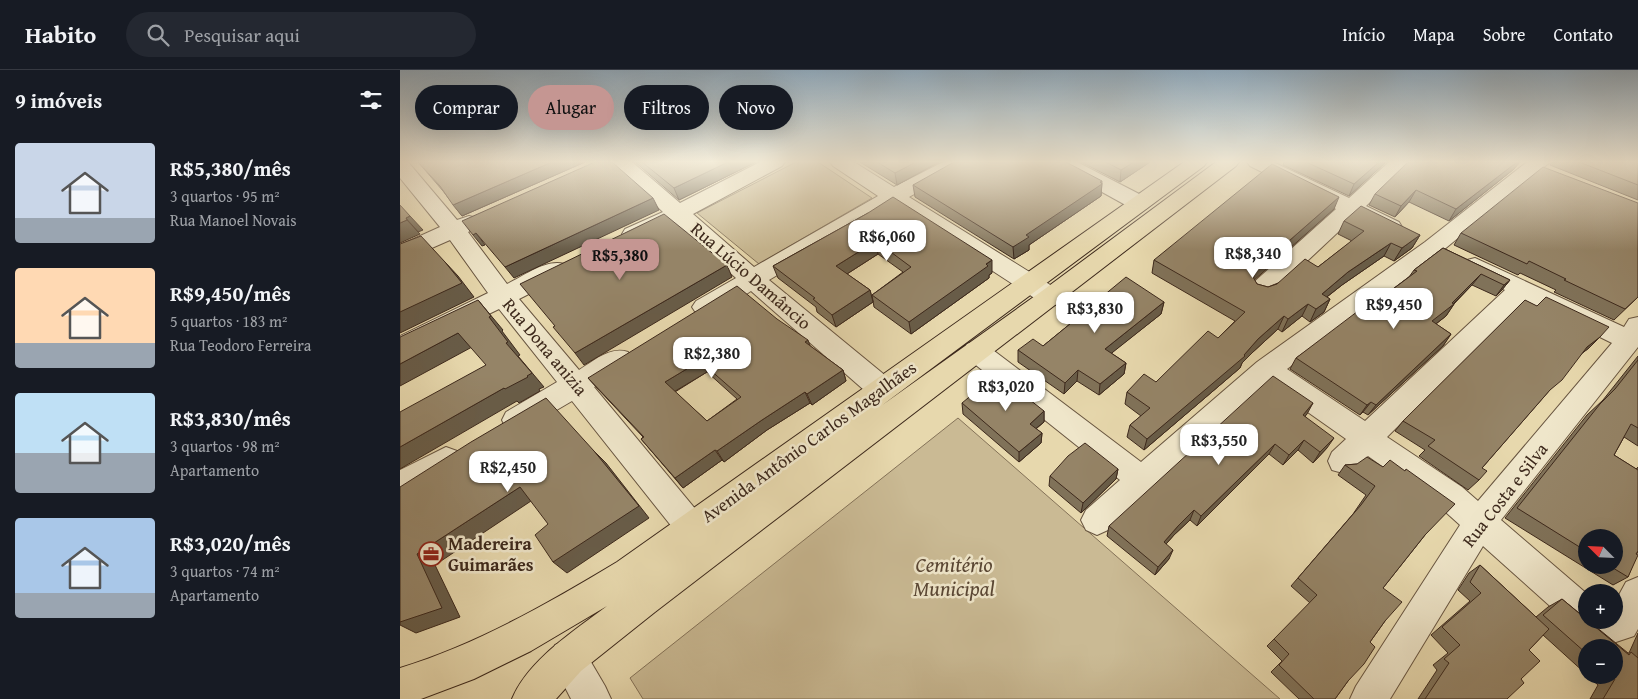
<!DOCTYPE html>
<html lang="pt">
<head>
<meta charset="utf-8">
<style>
	body { margin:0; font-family:"Gentium Book Plus",serif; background:#242831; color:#f1f3f6; height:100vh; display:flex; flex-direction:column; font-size:19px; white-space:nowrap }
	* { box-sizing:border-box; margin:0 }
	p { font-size:16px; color:#9ea1a6 }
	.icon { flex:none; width:28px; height:28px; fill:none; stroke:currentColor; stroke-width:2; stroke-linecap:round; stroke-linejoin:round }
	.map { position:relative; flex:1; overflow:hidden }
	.details { display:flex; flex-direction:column; background:#171b24; width:400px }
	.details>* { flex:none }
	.hud { position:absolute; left:15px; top:15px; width:475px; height:45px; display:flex; gap:10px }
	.needle { width:32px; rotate:294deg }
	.buttons { position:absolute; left:1178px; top:459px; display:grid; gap:10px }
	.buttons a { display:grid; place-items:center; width:45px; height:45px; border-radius:50%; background:#171b24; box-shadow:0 5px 20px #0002; font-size:25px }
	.price { position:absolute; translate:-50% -42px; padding:0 11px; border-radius:10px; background:#fff; color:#222; font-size:16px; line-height:32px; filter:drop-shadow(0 1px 2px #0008) }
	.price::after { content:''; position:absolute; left:50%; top:30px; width:15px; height:11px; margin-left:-8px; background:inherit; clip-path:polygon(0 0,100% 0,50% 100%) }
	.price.active { background:#c59692; color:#111 }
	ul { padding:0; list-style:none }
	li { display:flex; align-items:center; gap:15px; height:125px; padding:0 15px }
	li span { display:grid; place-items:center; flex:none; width:140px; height:100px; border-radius:5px; color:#555 }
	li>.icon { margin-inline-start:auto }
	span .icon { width:60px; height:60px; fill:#fffc; stroke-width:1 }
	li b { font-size:21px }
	h2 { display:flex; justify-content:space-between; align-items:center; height:60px; padding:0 15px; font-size:21px }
	.tag { padding:0 18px; border-radius:22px; background:#171b24; box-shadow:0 5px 20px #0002; font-size:18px; line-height:45px }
	.tag.active { background:#c59692; color:#111 }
	header { display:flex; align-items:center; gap:30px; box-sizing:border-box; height:70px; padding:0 25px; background:#171b24; border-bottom:1px solid #363941 }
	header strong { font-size:24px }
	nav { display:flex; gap:28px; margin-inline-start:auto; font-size:18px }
	.search { width:350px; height:45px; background:#242831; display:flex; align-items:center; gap:12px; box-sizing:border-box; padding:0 18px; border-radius:28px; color:#9ea1a6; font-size:19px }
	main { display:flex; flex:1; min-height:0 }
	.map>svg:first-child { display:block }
</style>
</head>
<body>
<header>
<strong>Habito</strong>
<div class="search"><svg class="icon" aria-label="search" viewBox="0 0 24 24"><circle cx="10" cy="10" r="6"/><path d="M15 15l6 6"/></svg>Pesquisar aqui</div>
<nav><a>Início</a><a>Mapa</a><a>Sobre</a><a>Contato</a></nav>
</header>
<main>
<section class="details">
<h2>9 imóveis<svg class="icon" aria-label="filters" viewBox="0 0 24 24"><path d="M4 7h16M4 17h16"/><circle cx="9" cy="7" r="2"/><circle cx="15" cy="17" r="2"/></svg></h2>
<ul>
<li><span style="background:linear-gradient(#c9d6e8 75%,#9aa5b1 0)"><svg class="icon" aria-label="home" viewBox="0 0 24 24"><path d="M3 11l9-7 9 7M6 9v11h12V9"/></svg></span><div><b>R$5,380/mês</b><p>3 quartos · 95 m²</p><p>Rua Manoel Novais</p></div></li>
<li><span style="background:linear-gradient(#ffd9b3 75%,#9aa5b1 0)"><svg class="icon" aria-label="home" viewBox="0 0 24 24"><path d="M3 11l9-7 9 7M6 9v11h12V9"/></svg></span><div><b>R$9,450/mês</b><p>5 quartos · 183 m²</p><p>Rua Teodoro Ferreira</p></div></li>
<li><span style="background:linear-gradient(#bfe0f5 60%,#9aa5b1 0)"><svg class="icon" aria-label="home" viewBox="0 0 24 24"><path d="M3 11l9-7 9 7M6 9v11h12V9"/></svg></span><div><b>R$3,830/mês</b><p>3 quartos · 98 m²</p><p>Apartamento</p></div></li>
<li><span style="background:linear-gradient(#a9c7e8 75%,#9aa5b1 0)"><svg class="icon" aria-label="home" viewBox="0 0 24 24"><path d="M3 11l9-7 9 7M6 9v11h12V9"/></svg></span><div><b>R$3,020/mês</b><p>3 quartos · 74 m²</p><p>Apartamento</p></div></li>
</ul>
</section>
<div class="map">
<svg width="1238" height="629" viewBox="0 0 1238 629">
	<rect width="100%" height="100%" fill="#e7d8ad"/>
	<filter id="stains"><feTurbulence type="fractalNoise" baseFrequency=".004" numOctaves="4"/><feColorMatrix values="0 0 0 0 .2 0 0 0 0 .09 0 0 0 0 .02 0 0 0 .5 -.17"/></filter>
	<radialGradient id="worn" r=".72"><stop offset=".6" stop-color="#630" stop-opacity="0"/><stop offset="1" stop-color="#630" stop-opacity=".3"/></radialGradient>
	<g fill="#caba94" stroke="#847258">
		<polygon points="396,92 418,92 472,128 359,194 297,143"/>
		<polygon points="558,348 880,629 243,629 230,608"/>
	</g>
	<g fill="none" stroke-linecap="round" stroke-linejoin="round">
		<g stroke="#685540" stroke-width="2">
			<g id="minor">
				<path d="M0,92H8L57,150L69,146L77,148L80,153L77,158L68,162L107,214C124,206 146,189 164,194L168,200L164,206L119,229L179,300C194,291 210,276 228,282L232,289L228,296L194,317L302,447L307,457L302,467L291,472L280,467L172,331L126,358L116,362L106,358L102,350L106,342L157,312L99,239L0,287V266L88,223L50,170L0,192V175L40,157L0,108Z"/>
				<path d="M210,92H232L280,133L360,92H385L382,96L293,144L354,197L478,126L433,96L430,92H454L494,117L543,92H568L565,96L509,127L660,221L663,227L660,233L651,236L642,233L493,136L369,210L492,311L496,319L492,327L482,330L472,327L351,221C335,231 315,249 296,243L292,237L296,231L336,208L275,153C260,160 242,174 225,169L222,164L225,159L263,142Z"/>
				<polygon points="652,92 677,92 747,128 750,133 747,138 739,140 731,138 655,96"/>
				<polygon points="847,92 873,92 949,128 989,92 1011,92 966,136 999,152 1002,157 999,162 991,164 983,162 953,148 871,225 862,228 853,225 850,219 853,213 936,139 850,96"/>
				<path d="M1127,92H1150L1041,182L887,299L965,351L1105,220L1067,202L1063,196L1067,190L1075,188L1224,257L1229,249L1238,247V277L1101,450L1186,523V550H1214V534L1226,512L1238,507V559L1234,566L1207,575L1179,562L1083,476L990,629H950L956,616L1060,455L1040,437L968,386C956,398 951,407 932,400L928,391L932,382L946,369L868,314L708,460L697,465L686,460L681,450L686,440L720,410L567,288L563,281L567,274L576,271L585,274L741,392L857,292L1025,172ZM1125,230L1212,273L1078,431L1062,417L987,367Z"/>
				<path d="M46,377L57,381L61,390C53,406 17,423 0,430V400Z"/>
				<polygon points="168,570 181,575 205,616 211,629 171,629 150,588 155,575"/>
			</g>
		</g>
		<g stroke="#3d291c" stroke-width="2">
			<path id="major" d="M784,92H807L804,96L481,336L642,221L816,92H839L836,96L255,542L181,601L156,629H112C128,590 174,561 207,536L131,581L74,609L21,629H0V598C78,574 147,534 217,492Z"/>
		</g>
		<use href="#minor" fill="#efe6ca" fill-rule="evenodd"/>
		<use href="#major" fill="#e7d8ad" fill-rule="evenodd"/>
	</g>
	<g fill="#807259" stroke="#3d291c" fill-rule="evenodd">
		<polygon points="18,92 185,92 62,146 43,121"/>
		<polygon points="235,92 356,92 279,130"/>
		<polygon points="460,92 539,92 497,115"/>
		<polygon points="681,92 750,92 720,112"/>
		<polygon points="884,92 986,92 949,126 883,95"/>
		<polygon points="1152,92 1238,92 1238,130 1150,95"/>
		<polygon points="1114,99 1049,151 1009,132 995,147 969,135 975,124"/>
		<polygon points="702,113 701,126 629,175 629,180 614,189 515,127 513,115"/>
		<polygon points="934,139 854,209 857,214 868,217 918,197 952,171 938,164 944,151 1020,165 1012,178 994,191 984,186 942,215 927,227 930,229 924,242 910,252 902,246 882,262 878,259 853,282 842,293 840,298 744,380 727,367 730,355 741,346 725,334 727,322 756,312 818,268 835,251 752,203 754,190"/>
		<polygon points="468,143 592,203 589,205 589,208 511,264 474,237 472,225 503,202 478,184 447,204 470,220 473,232 436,257 417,242 416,237 378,208 373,196"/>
		<polygon points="1061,163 1238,227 1214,250 1154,222 1156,220 1120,203 1118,205 1054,175"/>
		<polygon points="1043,178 1110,210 1101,221 1096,226 1072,215 1054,234 1046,246 1036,254 1051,264 1043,276 968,345 963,342 960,345 890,299 896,288 985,225 1009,207 1014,200"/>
		<polygon points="703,226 764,232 761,244 711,283 726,293 724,304 699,325 677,311 664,324 618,292 618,280 643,276 681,245 682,236"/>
		<polygon points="1200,267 1189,278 1182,283 1082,398 1079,410 1068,420 1019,386 1025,380 995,361 1003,351"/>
		<path d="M410,276L443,300L446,311L412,335L410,333L367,360L324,392L322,390L283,418L241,369L243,367L197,318L188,308ZM307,302L337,329L307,351L275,322Z"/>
		<path d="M1238,286V376L1224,367L1214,385L1236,399L1238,397V481L1228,507L1213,515L1105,448L1187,345L1203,330ZM1186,468L1214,495H1186Z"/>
		<polygon points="562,333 644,341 644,352 636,359 642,363 641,373 619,392 563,344"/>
		<polygon points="907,344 905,346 927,378 913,393 898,380 883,395 869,384 797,456 790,450 774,465 766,474 769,489 755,505 707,466 709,456"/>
		<polygon points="957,394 1025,465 983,518 985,551 970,572 948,611 935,629 899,629 871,602 882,591 867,576 910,533 891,516 953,444 966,425 938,405 945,395"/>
		<polygon points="718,399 716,409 681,443 649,416 650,406"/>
		<polygon points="1080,495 1136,547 1148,537 1162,529 1228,583 1229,583 1238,563 1238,629 1190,629 1198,615 1187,605 1214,605 1186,578 1186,604 1143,565 1129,580 1121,609 1107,629 1018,629 1037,600 1033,595 1048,583 1031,565 1070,531 1058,520 1069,503"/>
	</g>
	<g fill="#685c48" stroke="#3d291c">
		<polygon points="152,92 185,92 62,146 53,135"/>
		<polygon points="328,92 356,92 279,130 274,118"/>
		<polygon points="516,92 539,92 497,115 495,103"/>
		<polygon points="734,92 750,92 720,112 721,100"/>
		<polygon points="979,92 986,92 949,126 954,114"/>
		<polygon points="1117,92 1120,92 1114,99 1049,151 1056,139"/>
		<polygon points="702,111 701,126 629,175 629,180 614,189 613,177 626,165"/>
		<polygon points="1016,120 1009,132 995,147 1001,136"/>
		<polygon points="939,127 934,139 852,212 857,199"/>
		<polygon points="253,128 259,140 114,208 105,197"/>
		<polygon points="10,146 23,160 18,162 6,148"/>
		<polygon points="7,150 20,164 0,173 0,153"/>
		<polygon points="76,163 85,175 82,176 73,165"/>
		<polygon points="1020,165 1012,178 994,191 1002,178"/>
		<polygon points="476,171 478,184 439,209 436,196"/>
		<polygon points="991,173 984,186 942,215 915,236 922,224 948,202"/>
		<polygon points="592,190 592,203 589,205 589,208 511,264 509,252"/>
		<polygon points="45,192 58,206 74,227 0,263 0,242"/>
		<polygon points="327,195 332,207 184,295 175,283"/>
		<polygon points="1081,204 1072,215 1049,238 1054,234 1046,246 1024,263 1032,251"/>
		<polygon points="1110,210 1101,221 1096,226 1104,215"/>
		<polygon points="470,220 473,232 436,257 432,245"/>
		<polygon points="930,229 924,242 910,252 916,239"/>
		<polygon points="78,230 103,260 102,261 120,285 118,286 144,317 139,319 140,321 119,333 117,331 0,399 0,377 104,318 106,273"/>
		<polygon points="764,232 761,244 703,290 705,279"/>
		<polygon points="908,234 902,246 882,262 888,249"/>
		<polygon points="884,246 878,259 853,282 842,293 840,298 744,380 747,369 844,285 858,269"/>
		<polygon points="58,263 72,277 0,316 0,294"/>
		<polygon points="1051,264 1043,276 968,345 976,335"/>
		<polygon points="1200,267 1189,278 1176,288 1187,277"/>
		<polygon points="408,270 412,281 405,272"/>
		<polygon points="300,291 307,302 272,323 265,312"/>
		<polygon points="726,293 724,304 699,325 700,314"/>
		<polygon points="443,300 446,311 412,335 407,324"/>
		<polygon points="678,300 677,311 664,324 665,313"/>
		<polygon points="405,322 410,333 367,360 324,392 317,381 362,350"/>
		<polygon points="971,332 963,342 960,345 967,335"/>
		<polygon points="913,333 907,344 897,356 903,345"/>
		<polygon points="644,341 644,352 629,364 630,354"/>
		<polygon points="642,363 641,373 619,392 619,382"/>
		<polygon points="934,368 927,378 913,393 920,382"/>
		<polygon points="904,370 898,380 883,395 889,385"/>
		<polygon points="875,374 869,384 797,456 801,446"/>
		<polygon points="315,380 322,390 283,418 275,408"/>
		<polygon points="194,381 206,393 249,448 167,503 153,492"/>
		<polygon points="718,399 716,409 681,443 683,433"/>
		<polygon points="120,417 134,429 35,495 60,547 16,563 0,555 0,552 17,484"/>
		<polygon points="794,440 790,450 774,465 760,481 764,472 778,456"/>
		<polygon points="773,480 769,489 755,505 758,497"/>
	</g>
	<g fill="#958467" stroke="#3d291c" fill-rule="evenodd">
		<polygon points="18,92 152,92 53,135 40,116"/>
		<polygon points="195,92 212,92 253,128 105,197 76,163 73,165 62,151"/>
		<polygon points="242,92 328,92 274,118"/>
		<polygon points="477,92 516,92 495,103"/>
		<polygon points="554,92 666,92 702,111 700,112 702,114 626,165 629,167 613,177 513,115"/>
		<polygon points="706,92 734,92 721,100"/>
		<polygon points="906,92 979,92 954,114"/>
		<polygon points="1008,92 1117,92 1056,139 1016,120 1001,136 975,124"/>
		<polygon points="1179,92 1238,92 1238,115"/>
		<polygon points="872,94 939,127 857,199 853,207 857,214 868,217 877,214 905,189 918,197 964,161 944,151 961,136 1020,165 1002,178 991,173 948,202 922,224 930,229 916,239 908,234 888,249 884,246 858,269 844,285 845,286 747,369 730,355 750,338 727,322 744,304 756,312 808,261 818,268 845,242 754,190"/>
		<polygon points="1143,97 1238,133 1238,227 1225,239 1164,210 1166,209 1129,191 1127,194 1061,163"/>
		<polygon points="493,127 592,190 586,194 588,196 509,252 472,225 511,197 476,171 436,196 470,220 432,245 413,229 415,228 373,196 468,143"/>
		<polygon points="0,135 10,146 6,148 7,150 0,153"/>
		<polygon points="264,144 327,195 175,283 153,257 155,256 120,214"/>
		<polygon points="21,166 45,192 62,213 0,242 0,174"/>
		<polygon points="1043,178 1110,210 1104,215 1081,204 1052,233 1054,234 1032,251 1051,264 976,335 971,332 967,335 896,288 966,235 985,225 1017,201 1014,200"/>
		<polygon points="726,207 764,232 705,279 726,293 700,314 678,300 665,313 618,280 633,269 643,276 687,240 682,236 698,223 703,226"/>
		<path d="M337,216L377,249L408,270L405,272L443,300L407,324L405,322L362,350L317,381L315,380L275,408L241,369L244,367L188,308ZM300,291L341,327L307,351L265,312Z"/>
		<polygon points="1146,227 1209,257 1200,267 1187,277 1162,310 1150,320 1082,398 1087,401 1079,410 1028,376 1035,370 1003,351 1125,230 1137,236"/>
		<polygon points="78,230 91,246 89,247 108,272 106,273 132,303 127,306 128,307 105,319 104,318 0,377 0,342 86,295 58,263 0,294 0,267"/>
		<polygon points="1238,290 1238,358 1231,354 1214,385 1238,400 1238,481 1236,484 1238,485 1228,507 1208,495 1214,495 1214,468 1186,468 1186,481 1117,438 1200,334 1215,319"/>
		<polygon points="597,304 644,341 630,354 642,363 619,382 562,333"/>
		<polygon points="873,306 913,333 903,345 934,368 920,382 904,370 889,385 875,374 801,446 794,440 778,456 764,472 773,480 758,497 709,456"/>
		<polygon points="146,328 194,381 239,436 153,492 135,465 148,454 120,417 17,484 42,538 0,552 0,417 71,372"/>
		<polygon points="685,373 718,399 683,433 650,406 668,386"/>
		<polygon points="967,387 983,397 990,390 1005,401 1006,399 1055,434 1025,465 983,518 1002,532 985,551 970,572 975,577 964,594 948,611 935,629 914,629 879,595 889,584 874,569 917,525 898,508 961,435 975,416 945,395 957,394"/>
		<polygon points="1080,495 1149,559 1129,580 1140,591 1121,609 1124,613 1107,629 1025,629 1049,593 1044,589 1060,575 1042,557 1081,523 1070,512"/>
		<polygon points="1162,529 1186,549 1186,550 1187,550 1229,585 1231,582 1238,588 1238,629 1203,629 1215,609 1211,605 1214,605 1214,578 1186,578 1186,583 1143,545"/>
	</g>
	<linearGradient id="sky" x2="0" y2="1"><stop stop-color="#90aabd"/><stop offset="0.51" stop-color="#f4edda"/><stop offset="1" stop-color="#f4edda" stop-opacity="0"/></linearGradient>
	<rect width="1238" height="180" fill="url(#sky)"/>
	<defs>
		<g id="office-ring" transform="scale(1.25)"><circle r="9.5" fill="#efe6ca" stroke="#8f2418" stroke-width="1.5"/><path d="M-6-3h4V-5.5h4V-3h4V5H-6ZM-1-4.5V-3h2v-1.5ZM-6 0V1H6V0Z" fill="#8f2418"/></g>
	</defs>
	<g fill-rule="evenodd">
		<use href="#office-ring" x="31" y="484"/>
	</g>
	<g text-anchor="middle" stroke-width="5" stroke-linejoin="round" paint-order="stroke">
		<g font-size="18" fill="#3d291c" stroke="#efe6ca">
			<text transform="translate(351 206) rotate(41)" y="6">Rua Lúcio Damâncio</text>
			<text transform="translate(145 277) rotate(50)" y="6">Rua Dona anizia</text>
			<text transform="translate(409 372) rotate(-36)" y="6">Avenida Antônio Carlos Magalhães</text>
			<text transform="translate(1105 425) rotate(-52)" y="6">Rua Costa e Silva</text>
		</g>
		<g font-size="18" font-weight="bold" fill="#3d291c" stroke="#efe6ca" text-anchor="start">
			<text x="48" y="480">Madereira<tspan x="48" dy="21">Guimarães</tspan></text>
		</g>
		<g font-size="21" font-style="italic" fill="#594634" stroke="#efe6ca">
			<text x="554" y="502">Cemitério<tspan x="554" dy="24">Municipal</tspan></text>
		</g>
	</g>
	<rect width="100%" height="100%" filter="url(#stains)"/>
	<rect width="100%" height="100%" fill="url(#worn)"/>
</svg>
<div class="buttons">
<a><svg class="needle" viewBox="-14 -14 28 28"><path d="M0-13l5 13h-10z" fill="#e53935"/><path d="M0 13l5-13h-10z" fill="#9ea1a6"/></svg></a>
<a>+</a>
<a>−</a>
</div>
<b class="price" style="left:487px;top:192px">R$6,060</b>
<b class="price" style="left:853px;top:209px">R$8,340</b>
<b class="price active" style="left:220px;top:211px">R$5,380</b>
<b class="price" style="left:994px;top:260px">R$9,450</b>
<b class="price" style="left:695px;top:264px">R$3,830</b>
<b class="price" style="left:312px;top:309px">R$2,380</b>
<b class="price" style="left:606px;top:342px">R$3,020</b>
<b class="price" style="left:819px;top:396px">R$3,550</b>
<b class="price" style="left:108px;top:423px">R$2,450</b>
<div class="hud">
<a class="tag">Comprar</a>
<a class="tag active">Alugar</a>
<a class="tag">Filtros</a>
<a class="tag">Novo</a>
</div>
</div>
</main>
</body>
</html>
